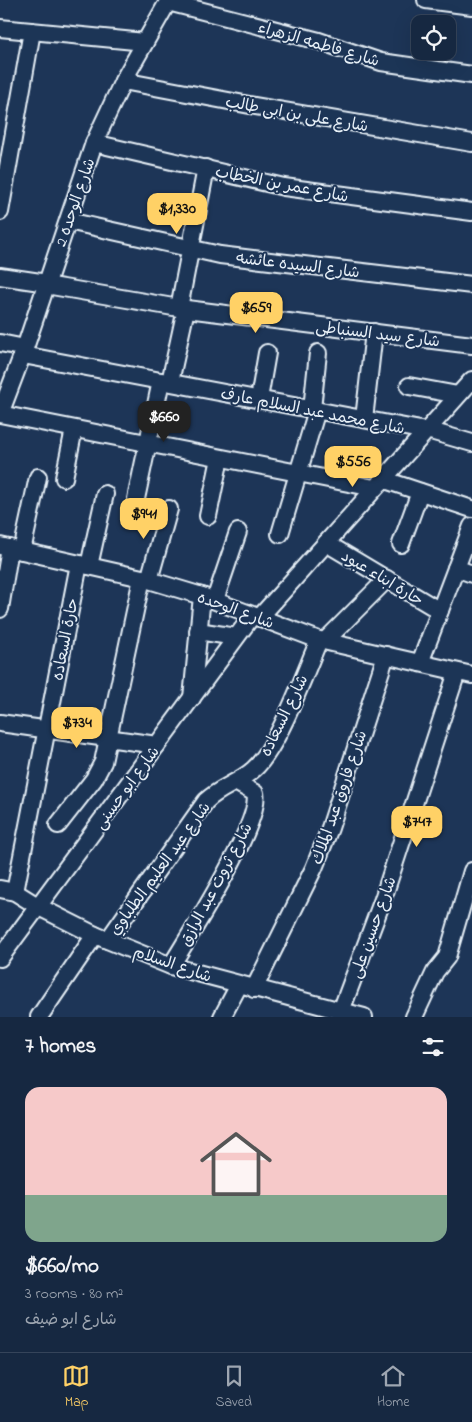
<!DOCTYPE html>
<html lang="en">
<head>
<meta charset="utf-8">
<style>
	body { margin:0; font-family:"Indie Flower","Playpen Sans Arabic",sans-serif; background:#23344c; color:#f1f3f6; height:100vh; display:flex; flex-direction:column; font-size:19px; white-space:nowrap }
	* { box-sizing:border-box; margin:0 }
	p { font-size:16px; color:#9ea6b1 }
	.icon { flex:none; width:28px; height:28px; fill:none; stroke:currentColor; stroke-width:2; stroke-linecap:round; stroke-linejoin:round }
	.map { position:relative; height:1017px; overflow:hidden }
	.sheet { display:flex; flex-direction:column; background:#162841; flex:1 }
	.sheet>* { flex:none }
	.tools { position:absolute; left:411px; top:15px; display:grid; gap:10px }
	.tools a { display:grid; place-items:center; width:45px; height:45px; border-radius:10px; background:#162841; box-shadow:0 5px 20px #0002,0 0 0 1px #35445a; font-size:25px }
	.price { position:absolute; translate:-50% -42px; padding:0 11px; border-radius:10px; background:#ffd166; color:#111; font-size:16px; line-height:32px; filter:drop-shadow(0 1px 2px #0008) }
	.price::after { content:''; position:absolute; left:50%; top:30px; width:15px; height:11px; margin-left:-8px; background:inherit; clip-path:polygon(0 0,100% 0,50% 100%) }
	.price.selected { background:#222; color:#fff }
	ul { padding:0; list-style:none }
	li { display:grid; align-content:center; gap:10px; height:265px; padding:0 25px }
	li span { display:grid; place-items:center; height:155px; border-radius:15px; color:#555 }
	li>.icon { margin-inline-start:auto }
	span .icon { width:90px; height:90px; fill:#fffc; stroke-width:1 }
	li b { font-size:21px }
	h2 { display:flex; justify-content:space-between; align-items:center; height:60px; padding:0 25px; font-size:21px }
	.tab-bar { display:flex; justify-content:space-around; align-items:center; height:70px; border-top:1px solid #35445a; background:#162841; font-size:14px; color:#9ea6b1 }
	.tab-bar a { display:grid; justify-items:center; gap:2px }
	.tab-bar .selected { color:#ffd166 }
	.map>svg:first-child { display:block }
</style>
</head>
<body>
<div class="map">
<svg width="472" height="1017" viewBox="0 0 472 1017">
	<rect width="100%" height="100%" fill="#1d3557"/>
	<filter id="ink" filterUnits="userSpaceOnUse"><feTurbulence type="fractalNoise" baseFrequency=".02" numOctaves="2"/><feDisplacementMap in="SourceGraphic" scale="10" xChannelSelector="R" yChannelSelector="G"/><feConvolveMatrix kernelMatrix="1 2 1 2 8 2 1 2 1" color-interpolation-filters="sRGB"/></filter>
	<g filter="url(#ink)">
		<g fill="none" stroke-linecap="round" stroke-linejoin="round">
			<g stroke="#e8f1f8" stroke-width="20">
				<g id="street">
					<polyline points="426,0 472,6"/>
					<polyline points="168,2 319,41 381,62 472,75"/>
					<polyline points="0,28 145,42"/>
					<polyline points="123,81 255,106 472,143"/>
					<polyline points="94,143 284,187 472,212"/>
					<polyline points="0,212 32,31"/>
					<polyline points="68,221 220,255 472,285"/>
					<polyline points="0,276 47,283"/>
					<polyline points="46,285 179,308 472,345"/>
					<polyline points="179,308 206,168"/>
					<polyline points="0,343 25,348"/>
					<polyline points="23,355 426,431"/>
					<polyline points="170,382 186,309"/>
					<polyline points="409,386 458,395"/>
					<polyline points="259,399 267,353"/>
					<polyline points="312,409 318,353"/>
					<polyline points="0,414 25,348 94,143 123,81 169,0"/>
					<polyline points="0,414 374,488"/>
					<polyline points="364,419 374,332"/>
					<polyline points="427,430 472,443"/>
					<polyline points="64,478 74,429"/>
					<polyline points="382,479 472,509"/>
					<polyline points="136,499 161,381"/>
					<polyline points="208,516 220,458"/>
					<polyline points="280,534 317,410"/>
					<polyline points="326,543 440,611"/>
					<polyline points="401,544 420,492"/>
					<polyline points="0,546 142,578 202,596 319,640 472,675"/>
					<polyline points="22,551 38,477"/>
					<polyline points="89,566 105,494"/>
					<polyline points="456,568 472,574"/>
					<polyline points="149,580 169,509"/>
					<polyline points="215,600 238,532"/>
					<polyline points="0,609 10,548"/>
					<polyline points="259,618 472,380"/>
					<polyline points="198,631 236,637"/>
					<polyline points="325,641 387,579"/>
					<polyline points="420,663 472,526"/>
					<polyline points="192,698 202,596"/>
					<polyline points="0,723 157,745"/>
					<polyline points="58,825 94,779 103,762 142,578"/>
					<polyline points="0,889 15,892 39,907 95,935 171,966 364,1017"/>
					<polyline points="15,892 79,564"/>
					<path d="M108,940L206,801C220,787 239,783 254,769C278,748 305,672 319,640"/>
					<polyline points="0,958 252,616"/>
					<path d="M171,966C189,936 263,821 255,793L237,783"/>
					<polyline points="254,989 314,868 330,828 386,655"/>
					<polyline points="341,1011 383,899 457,672"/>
					<polyline points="39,1017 95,935"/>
					<polyline points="222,1017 239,985"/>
					<polyline points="414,1017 435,972 447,957 472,871"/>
				</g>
			</g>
			<use href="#street" stroke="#1d3557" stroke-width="16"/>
		</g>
	</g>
	<g text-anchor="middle" stroke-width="4" stroke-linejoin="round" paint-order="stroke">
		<g font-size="16" fill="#e8f1f8" stroke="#1d3557">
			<text transform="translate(319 43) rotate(16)" y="6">شارع فاطمه الزهراء</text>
			<text transform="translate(297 113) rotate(10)" y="6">شارع على بن ابى طالب</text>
			<text transform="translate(282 183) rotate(11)" y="6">شارع عمر بن الخطاب</text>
			<text transform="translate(74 202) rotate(-71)" y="6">شارع الوحده 2</text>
			<text transform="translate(298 264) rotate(7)" y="6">شارع السيده عائشه</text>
			<text transform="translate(378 333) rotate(7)" y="6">شارع سيد السنباطى</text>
			<text transform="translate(313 410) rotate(11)" y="6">شارع محمد عبد السلام عارف</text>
			<text transform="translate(383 577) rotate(31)" y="6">حارة ابناء عبود</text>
			<text transform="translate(236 609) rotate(20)" y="6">شارع الوحده</text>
			<text transform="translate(64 639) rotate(-79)" y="6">حارة السعاده</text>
			<text transform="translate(283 715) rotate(-64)" y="6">شارع السعاده</text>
			<text transform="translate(126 787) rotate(-54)" y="6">شارع ابو حسنى</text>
			<text transform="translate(338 797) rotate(-71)" y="6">شارع فاروق عبد الملاك</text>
			<text transform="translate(159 868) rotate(-54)" y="6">شارع عبد العليم الطلباوي</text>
			<text transform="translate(215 884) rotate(-62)" y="6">شارع ثروت عبد الرازق</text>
			<text transform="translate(372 927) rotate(-70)" y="6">شارع حسين على</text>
			<text transform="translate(173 963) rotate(19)" y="6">شارع السلام</text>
		</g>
	</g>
</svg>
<div class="tools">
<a><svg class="icon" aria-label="locate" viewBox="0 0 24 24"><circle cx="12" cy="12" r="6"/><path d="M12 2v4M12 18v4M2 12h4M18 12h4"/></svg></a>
</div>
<b class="price" style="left:177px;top:235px">$1,330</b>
<b class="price" style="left:256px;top:334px">$659</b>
<b class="price selected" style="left:164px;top:443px">$660</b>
<b class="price" style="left:353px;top:488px">$556</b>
<b class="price" style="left:144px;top:540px">$941</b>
<b class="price" style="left:77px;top:749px">$734</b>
<b class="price" style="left:417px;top:848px">$747</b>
</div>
<section class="sheet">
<h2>7 homes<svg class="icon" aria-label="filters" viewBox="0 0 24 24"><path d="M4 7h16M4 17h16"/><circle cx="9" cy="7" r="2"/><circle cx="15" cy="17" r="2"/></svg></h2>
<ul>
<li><span style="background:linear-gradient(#f6c9c9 70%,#7fa58c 0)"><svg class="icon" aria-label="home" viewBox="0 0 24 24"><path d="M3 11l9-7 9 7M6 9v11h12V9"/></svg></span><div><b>$660/mo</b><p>3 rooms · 80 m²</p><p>شارع ابو ضيف</p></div></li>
</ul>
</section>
<nav class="tab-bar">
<a class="selected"><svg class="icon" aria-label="map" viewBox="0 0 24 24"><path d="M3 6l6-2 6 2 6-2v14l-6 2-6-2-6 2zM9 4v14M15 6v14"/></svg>Map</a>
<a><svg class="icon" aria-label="saved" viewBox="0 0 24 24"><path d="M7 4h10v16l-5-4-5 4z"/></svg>Saved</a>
<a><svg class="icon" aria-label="home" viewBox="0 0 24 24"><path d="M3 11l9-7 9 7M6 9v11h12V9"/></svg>Home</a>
</nav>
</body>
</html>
